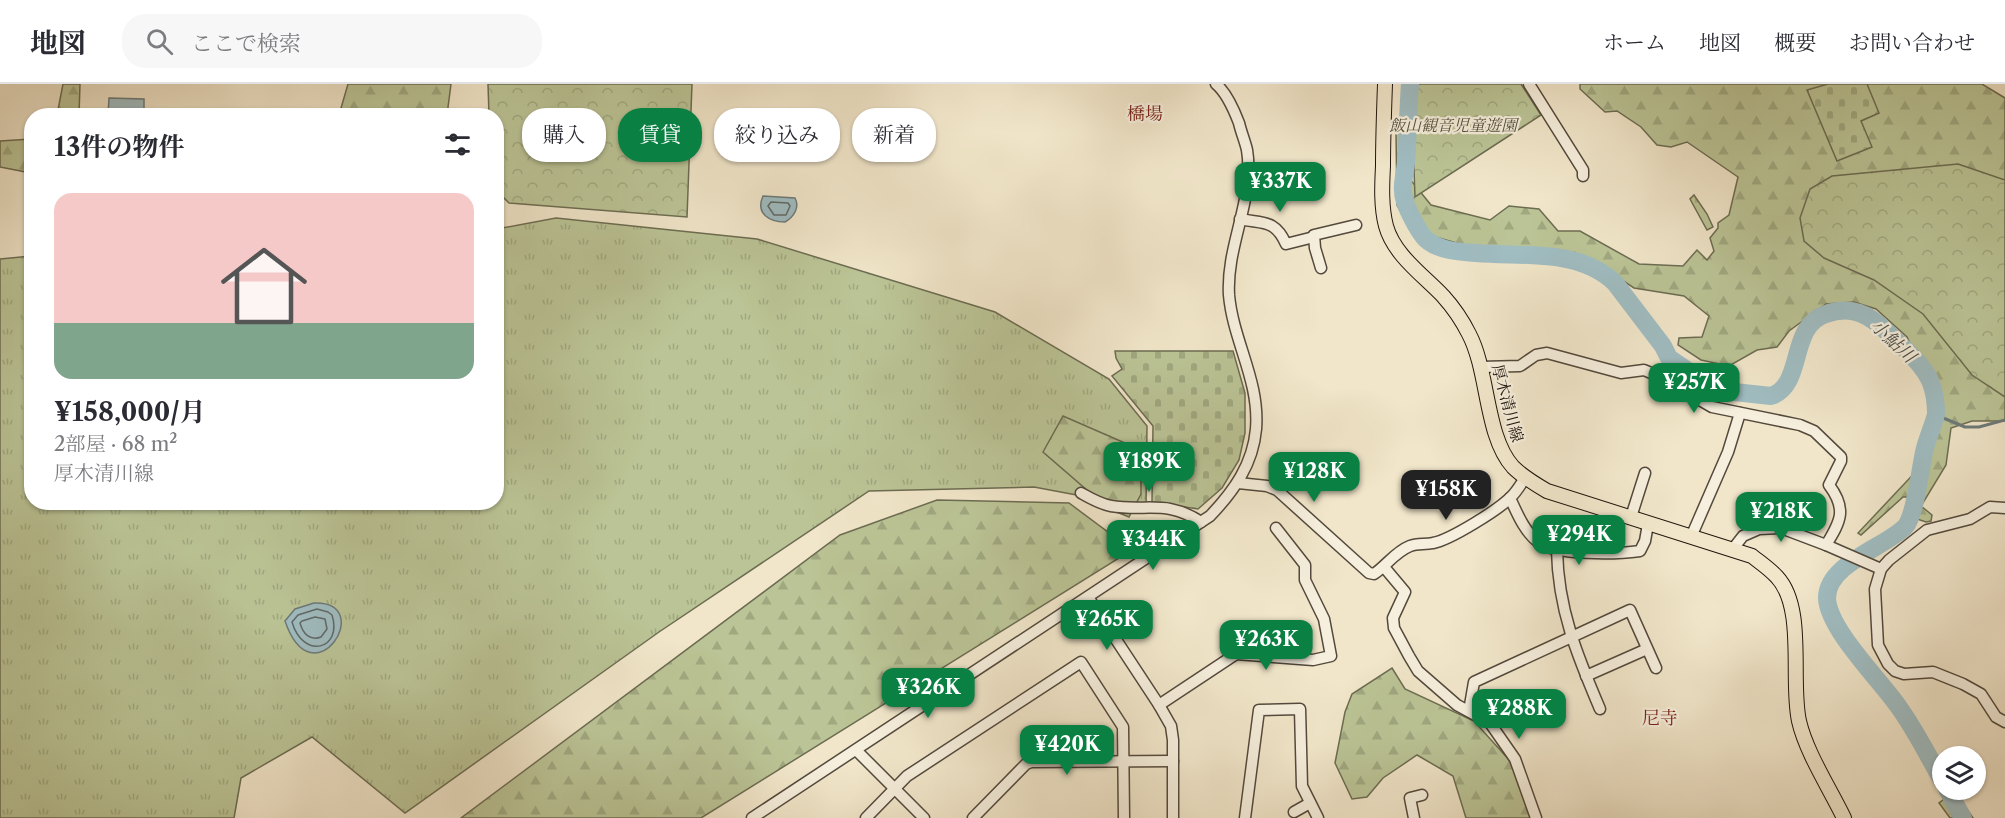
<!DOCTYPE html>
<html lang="ja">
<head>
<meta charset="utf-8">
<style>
	body { margin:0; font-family:"Libre Caslon Text","Noto Serif JP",serif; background:#f7f7f7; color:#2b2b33; height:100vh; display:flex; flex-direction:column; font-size:22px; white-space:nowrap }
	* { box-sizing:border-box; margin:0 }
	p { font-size:20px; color:#7c7c81 }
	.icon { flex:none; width:33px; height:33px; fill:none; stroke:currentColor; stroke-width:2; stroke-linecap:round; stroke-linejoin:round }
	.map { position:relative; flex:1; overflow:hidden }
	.panel { position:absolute; left:24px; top:24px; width:480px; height:402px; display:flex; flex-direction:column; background:#fff; border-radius:24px; box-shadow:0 2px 4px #0004 }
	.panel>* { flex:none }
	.top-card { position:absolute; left:522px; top:24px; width:570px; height:54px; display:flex; gap:12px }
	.buttons { position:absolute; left:1932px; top:662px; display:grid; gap:12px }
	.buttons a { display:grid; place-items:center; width:54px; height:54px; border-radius:50%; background:#fff; box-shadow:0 2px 4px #0004; font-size:30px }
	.price { position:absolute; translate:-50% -51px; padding:0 14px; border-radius:12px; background:#0b8043; color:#fff; font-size:20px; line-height:39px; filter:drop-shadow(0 2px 3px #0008) }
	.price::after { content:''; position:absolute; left:50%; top:36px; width:18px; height:14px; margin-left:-9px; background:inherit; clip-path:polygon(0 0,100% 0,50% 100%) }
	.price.selected { background:#222; color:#fff }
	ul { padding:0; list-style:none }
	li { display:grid; align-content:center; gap:12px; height:318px; padding:0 30px }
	li span { display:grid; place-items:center; height:186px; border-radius:18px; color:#555 }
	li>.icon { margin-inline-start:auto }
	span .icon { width:108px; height:108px; fill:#fffc; stroke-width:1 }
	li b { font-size:26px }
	h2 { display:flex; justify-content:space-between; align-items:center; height:72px; padding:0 30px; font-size:26px }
	.pill { padding:0 21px; border-radius:24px; background:#fff; box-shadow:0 2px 4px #0004; font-size:21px; line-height:54px }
	.pill.selected { background:#0b8043; color:#fff }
	header { display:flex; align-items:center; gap:36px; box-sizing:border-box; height:84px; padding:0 30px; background:#fff; border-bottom:2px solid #e1e1e2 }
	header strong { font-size:28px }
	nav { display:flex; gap:33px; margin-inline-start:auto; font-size:21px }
	.search { width:420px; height:54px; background:#f7f7f7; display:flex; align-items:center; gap:15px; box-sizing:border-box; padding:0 21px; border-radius:24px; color:#7c7c81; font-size:22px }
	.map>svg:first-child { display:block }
</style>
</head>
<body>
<header>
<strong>地図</strong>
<div class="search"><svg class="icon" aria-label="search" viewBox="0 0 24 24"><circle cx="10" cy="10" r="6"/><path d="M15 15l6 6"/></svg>ここで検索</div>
<nav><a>ホーム</a><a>地図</a><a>概要</a><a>お問い合わせ</a></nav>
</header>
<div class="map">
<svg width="2005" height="734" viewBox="0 0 2005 734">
	<defs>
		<pattern id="grass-tufts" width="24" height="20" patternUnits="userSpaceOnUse" patternTransform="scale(1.5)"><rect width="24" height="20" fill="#bbc496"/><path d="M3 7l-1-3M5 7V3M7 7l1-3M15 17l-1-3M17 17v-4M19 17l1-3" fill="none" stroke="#a0a880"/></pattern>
		<pattern id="forest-firs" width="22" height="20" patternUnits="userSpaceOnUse" patternTransform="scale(1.5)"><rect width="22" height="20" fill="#bbc496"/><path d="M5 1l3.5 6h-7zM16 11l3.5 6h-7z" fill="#a0a880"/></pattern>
		<pattern id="cemetery-stones" width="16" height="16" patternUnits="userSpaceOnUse" patternTransform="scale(1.5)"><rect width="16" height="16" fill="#bbc496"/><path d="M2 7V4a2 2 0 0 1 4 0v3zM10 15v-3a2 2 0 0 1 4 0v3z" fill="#a0a880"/></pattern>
		<pattern id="park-crowns" width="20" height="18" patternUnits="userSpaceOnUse" patternTransform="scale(1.5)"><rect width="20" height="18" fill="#bbc496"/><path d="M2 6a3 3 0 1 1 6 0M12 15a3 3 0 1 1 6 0" fill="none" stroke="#a0a880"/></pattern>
	</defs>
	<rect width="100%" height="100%" fill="#f1e6ca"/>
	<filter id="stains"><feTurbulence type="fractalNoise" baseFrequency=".00333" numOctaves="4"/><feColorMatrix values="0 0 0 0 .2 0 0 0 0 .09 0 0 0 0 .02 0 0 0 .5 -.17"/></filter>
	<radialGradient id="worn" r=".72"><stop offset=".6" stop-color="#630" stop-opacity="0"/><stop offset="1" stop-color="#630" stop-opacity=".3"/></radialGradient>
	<polygon fill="url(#grass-tufts)" stroke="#6c6c52" stroke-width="1.5" points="556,134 757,155 995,228 1109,295 1147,342 1146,424 1034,403 869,407 659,548 405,729 312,653 241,694 234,734 0,734 0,175 31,172 32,418 496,418 497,145"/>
	<g fill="url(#forest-firs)" stroke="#6c6c52" stroke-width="1.5">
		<polygon points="63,0 80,0 79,31 57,31"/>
		<polygon points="348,0 451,0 447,31 339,31"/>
		<polygon points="1580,0 1982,0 2005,14 2005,337 1972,337 1951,344 1946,381 1921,422 1932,431 1931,437 1926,438 1917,435 1914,418 1907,413 1903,413 1861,451 1858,449 1923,380 1930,335 1930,302 1907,253 1876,225 1854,218 1826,220 1789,247 1777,263 1757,266 1729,282 1701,276 1678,261 1679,254 1702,253 1709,232 1684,212 1634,204 1590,175 1495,170 1411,146 1397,121 1396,49 1414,32 1434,42 1405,89 1431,121 1490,136 1509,122 1539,125 1558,147 1580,147 1639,180 1683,182 1697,166 1707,176 1714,167 1710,154 1718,144 1718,139 1729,131 1738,93 1687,58 1671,63 1657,61 1641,43 1617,27 1605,28 1580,5"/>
		<polygon points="31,55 31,89 0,83 0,57"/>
		<polygon points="1063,332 1141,366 1141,410 1129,433 1109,425 1043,368"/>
		<polygon points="937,416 1069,419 1132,466 701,734 461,734 840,451"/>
		<polygon points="1392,584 1405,605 1474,637 1511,678 1532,734 1466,734 1453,692 1417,671 1383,694 1367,713 1352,715 1335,679 1345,628 1352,610"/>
		<polygon points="1955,707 1973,734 1950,734 1939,719"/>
	</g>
	<g fill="url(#cemetery-stones)" stroke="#6c6c52" stroke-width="1.5">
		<polygon points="1828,0 1867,0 1879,29 1861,37 1872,63 1837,77 1807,6"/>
		<polygon points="1694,111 1707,130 1713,143 1707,146 1690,115"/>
		<polygon points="1115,267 1233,267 1245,309 1245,349 1239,376 1222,404 1198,425 1152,418 1153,342 1112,292 1122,285 1116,274"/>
	</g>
	<g fill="url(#park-crowns)" stroke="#6c6c52" stroke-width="1.5">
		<polygon points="488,0 692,0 687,133 509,119 497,107 496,32 489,31"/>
		<polygon points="1411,0 1521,0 1541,31 1415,113"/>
		<polygon points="1958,80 2005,96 2005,313 1972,291 1923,230 1874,196 1824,174 1804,157 1800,134 1810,105 1832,92"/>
	</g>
	<g fill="#a0bdc2" stroke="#6c7a7a" stroke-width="1.5">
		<polygon points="109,14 144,15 144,31 108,31"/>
		<path d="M763,112L795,114C800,123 794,133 785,138C770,138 755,130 763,112Z"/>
		<path d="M314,519C378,517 313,619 285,537L295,525Z"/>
	</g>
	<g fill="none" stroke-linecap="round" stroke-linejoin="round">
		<g stroke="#5f6968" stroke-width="1.5">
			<polygon points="771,118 788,119 790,122 786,131 774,131 768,122"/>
			<path d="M317,525L328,528L332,531C343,566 303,576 292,538L298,531Z"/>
			<path d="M315,533L325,535L327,545L321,553C310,557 303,550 300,539L302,537Z"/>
		</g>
		<polyline stroke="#6c7a7a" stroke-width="3" points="1936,331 1965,343 1979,343 2005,336"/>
		<g stroke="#a0bdc2" stroke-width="18">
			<path d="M1410,0C1408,26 1408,52 1406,78C1405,92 1400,103 1405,118C1408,127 1421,153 1428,157C1441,167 1460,168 1476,169C1522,173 1579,164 1615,199L1663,262L1669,274L1716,306L1771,312C1805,301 1788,242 1826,230C1851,221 1869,230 1887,248C1902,263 1923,279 1931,299C1934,307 1936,321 1936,330C1935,336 1927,356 1925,364C1920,383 1916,431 1905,443C1885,463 1827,480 1827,514C1828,545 1880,596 1898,622C1915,645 1928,672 1942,696"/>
			<polyline points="1947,705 1963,734"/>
		</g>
		<g stroke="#53493c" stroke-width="13">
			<g id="minor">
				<polyline points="1529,0 1583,86 1583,92"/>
				<path d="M1240,135C1263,140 1275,135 1286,160L1314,153"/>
				<polyline points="1321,184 1315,164 1314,151 1356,141"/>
				<path d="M1481,283L1520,282L1536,271L1547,269L1621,289L1644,286L1658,292L1712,323L1800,341L1814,347L1841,373V377L1829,401C1847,425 1841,437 1826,461"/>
				<path d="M1238,399L1267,402L1277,406L1369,489L1374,490C1387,481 1395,468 1410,462C1418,459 1425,461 1433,459C1450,456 1500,425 1512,412C1517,407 1521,400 1525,394"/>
				<path d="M1081,409C1090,414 1100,420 1111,422C1147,428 1166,415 1201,438"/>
				<path d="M1510,414C1517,429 1524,447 1538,458C1555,472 1618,470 1640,467L1645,457L1648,440"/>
				<polyline points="2005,424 1990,423 1970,435 1927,446 1889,476 1881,485 1875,505 1878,561 1888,580 1895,587 1904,590 1933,588 1963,600 1981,610 1996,633 2005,638"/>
				<polyline points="1631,433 1645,389"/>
				<polyline points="1691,453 1728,368 1740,329"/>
				<path d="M1557,466C1558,525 1577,571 1600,625"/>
				<polyline points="1732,466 1743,452 1759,445 1781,444 1826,461 1881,485"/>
				<polyline points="1384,483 1405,508 1393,534 1394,544 1409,572 1418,587 1457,621 1490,639 1515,675 1536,734"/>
				<polyline points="1088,513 1159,621 1171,642 1173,656 1173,734"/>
				<polyline points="1586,592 1647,565"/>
				<polyline points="1159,621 1236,570 1313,576 1331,572 1324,535 1305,496 1305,481 1276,444"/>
				<polyline points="1469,627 1474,598 1630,526 1656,584"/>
				<polyline points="856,666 924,734"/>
				<polyline points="1294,728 1310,719"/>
				<path d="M752,734L1210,432C1234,407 1253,380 1256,345C1260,297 1233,257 1229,211C1226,161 1255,115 1247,66C1245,57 1241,48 1239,39C1234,26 1227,9 1216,0"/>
				<polyline points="866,734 907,692 1081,578 1123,643 1124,734"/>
				<polyline points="973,734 1026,680 1031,678 1173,677"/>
				<polyline points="1245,734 1259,626 1300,625 1302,702 1318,734"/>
				<polyline points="1414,734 1410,714 1422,711"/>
			</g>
		</g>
		<g stroke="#1e150d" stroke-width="16">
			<path id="major" d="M1385,0C1384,27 1383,55 1383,82C1382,101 1381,123 1386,142C1394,171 1423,191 1443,212C1453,223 1462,236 1469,250C1489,288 1485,352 1513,383C1523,393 1535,400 1547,407L1752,472C1761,479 1770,485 1777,493C1806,524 1790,596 1799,637C1806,668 1830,705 1844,734"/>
		</g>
		<use href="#minor" stroke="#f6efdd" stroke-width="10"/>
		<use href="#major" stroke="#f1e6ca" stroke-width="14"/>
	</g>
	<g text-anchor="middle" stroke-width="4.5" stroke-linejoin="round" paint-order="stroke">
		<g font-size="16" font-style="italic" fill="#55523d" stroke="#f6efdd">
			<text x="1453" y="47">飯山観音児童遊園</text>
		</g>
		<g font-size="16" fill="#1e150d" stroke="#f6efdd">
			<text transform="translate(1508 319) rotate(75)" y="6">厚木清川線</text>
		</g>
		<g font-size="18" fill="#7a1f14" stroke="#f6efdd">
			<text x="1145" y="36">橋場</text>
			<text x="1660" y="640">尼寺</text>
		</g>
		<g font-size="18" font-style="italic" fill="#4c504c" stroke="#f6efdd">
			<text transform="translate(1893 257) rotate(43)" y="6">小鮎川</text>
		</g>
	</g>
	<rect width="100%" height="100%" filter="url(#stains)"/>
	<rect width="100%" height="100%" fill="url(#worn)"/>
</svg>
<div class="buttons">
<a><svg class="icon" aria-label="layers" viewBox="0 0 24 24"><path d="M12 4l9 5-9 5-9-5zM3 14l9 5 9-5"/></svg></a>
</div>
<b class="price" style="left:1280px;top:129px">¥337K</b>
<b class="price" style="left:1694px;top:330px">¥257K</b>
<b class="price" style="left:1149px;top:409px">¥189K</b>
<b class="price" style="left:1314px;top:419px">¥128K</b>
<b class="price selected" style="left:1446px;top:437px">¥158K</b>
<b class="price" style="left:1781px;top:459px">¥218K</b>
<b class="price" style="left:1579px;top:482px">¥294K</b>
<b class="price" style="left:1153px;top:487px">¥344K</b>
<b class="price" style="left:1107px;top:567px">¥265K</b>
<b class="price" style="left:1266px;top:587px">¥263K</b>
<b class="price" style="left:928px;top:635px">¥326K</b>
<b class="price" style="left:1519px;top:656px">¥288K</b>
<b class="price" style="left:1067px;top:692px">¥420K</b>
<div class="top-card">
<a class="pill">購入</a>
<a class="pill selected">賃貸</a>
<a class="pill">絞り込み</a>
<a class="pill">新着</a>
</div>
<section class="panel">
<h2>13件の物件<svg class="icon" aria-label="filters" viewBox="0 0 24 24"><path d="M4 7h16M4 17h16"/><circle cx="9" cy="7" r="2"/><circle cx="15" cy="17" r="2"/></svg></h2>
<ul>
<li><span style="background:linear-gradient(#f6c9c9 70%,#7fa58c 0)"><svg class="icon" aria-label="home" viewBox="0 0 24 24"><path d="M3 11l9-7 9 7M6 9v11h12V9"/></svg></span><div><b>¥158,000/月</b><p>2部屋 · 68 m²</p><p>厚木清川線</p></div></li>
</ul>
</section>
</div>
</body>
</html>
